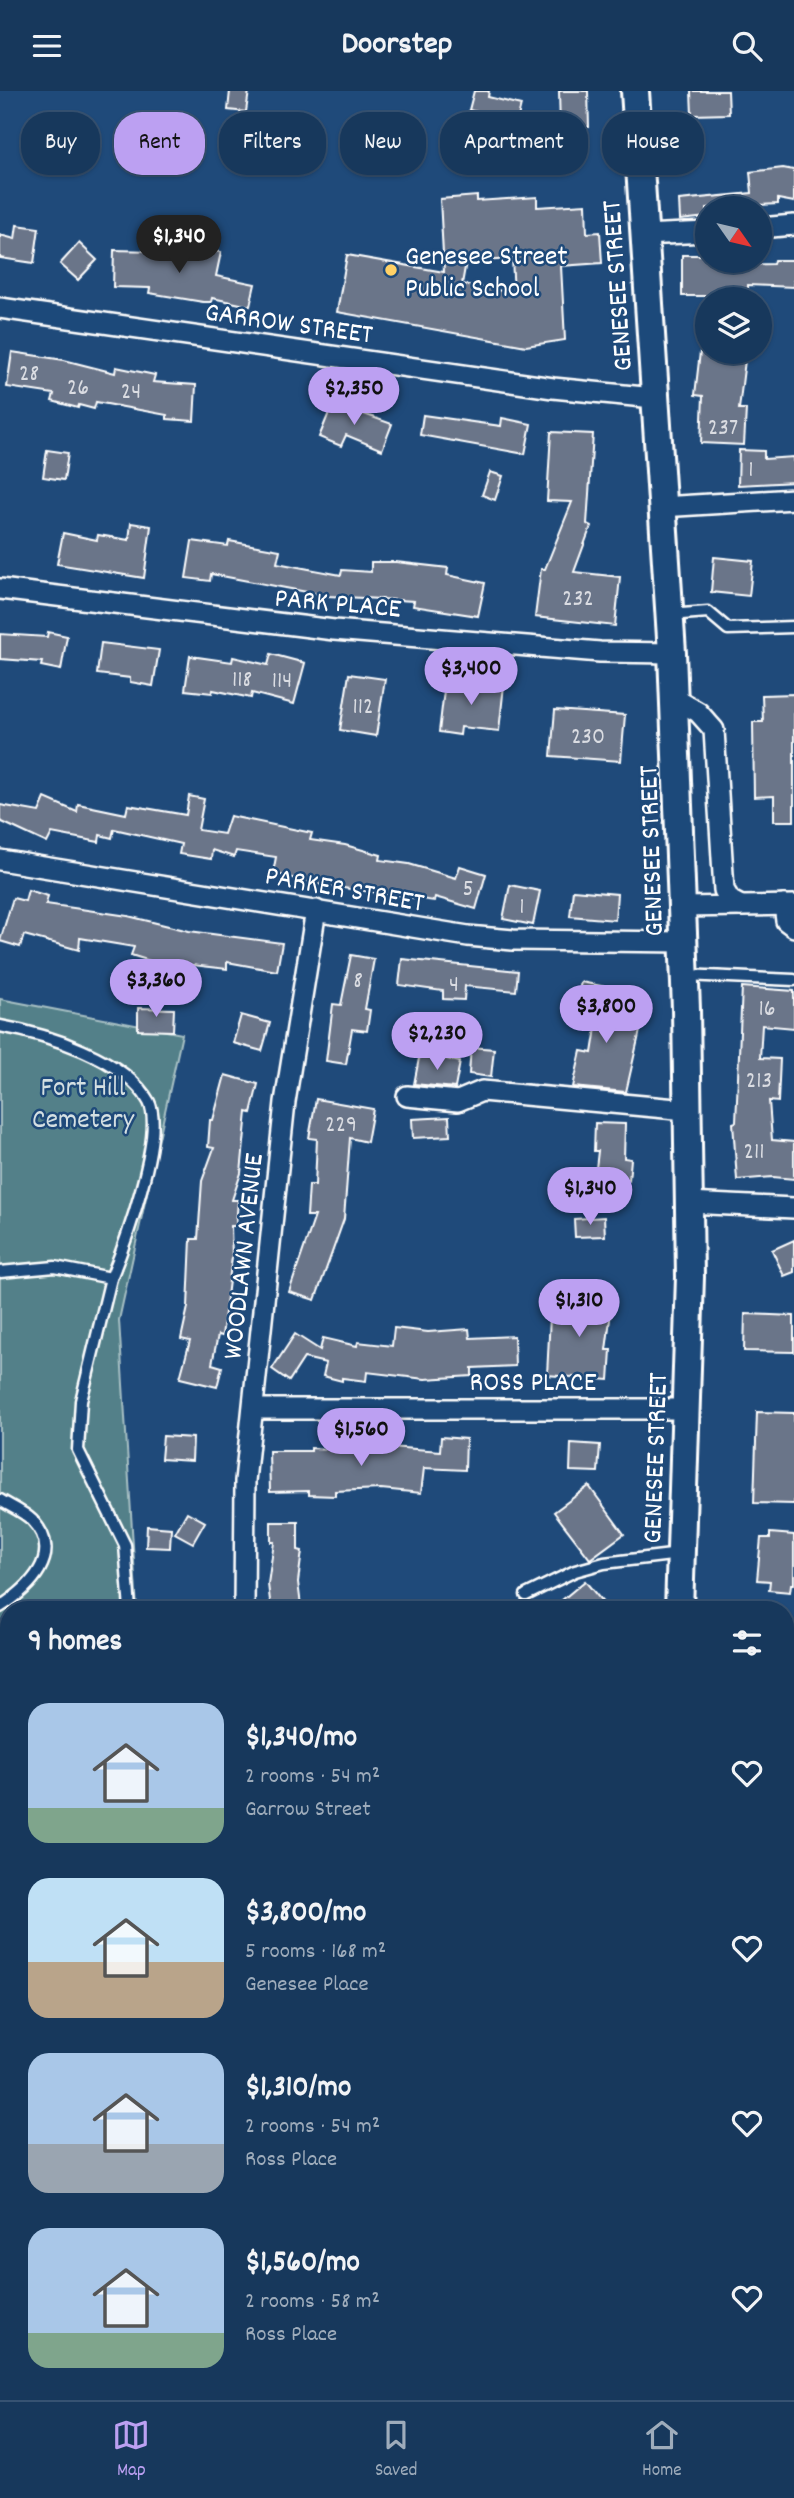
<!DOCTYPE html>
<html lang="en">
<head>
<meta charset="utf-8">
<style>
	body { margin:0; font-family:Dekko,sans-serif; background:#244365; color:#f1f3f6; height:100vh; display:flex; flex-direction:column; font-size:26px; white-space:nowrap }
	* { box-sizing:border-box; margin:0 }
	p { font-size:23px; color:#9eacbb }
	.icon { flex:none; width:38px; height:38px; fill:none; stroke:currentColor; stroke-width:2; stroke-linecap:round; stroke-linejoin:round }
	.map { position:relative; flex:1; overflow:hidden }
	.details { position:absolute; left:0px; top:1510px; width:794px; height:800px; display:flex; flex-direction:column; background:#17385c; border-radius:28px 28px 0 0; box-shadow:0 2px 5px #0004,0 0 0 2px #365272 }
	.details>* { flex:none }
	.guide { position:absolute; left:21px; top:21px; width:752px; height:63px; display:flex; gap:14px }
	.needle { width:46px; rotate:124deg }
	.fabs { position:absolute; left:695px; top:105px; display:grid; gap:14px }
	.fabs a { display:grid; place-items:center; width:77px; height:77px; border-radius:50%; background:#17385c; box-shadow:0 2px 5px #0004,0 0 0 2px #365272; font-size:35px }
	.price { position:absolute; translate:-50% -60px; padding:0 16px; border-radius:24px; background:#bca0f2; color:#111; font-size:23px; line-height:46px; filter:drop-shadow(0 2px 4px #0008) }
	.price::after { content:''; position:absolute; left:50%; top:42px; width:21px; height:16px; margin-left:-10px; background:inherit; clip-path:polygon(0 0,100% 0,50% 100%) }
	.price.selected { background:#222; color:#fff }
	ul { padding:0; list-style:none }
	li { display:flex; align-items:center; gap:21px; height:175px; padding:0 28px }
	li span { display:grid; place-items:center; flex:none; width:196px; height:140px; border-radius:21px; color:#555 }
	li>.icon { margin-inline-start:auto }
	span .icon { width:84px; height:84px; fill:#fffc; stroke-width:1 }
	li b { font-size:30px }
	h2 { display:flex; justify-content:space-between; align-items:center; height:84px; padding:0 28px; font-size:30px }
	.tag { padding:0 24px; border-radius:28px; background:#17385c; box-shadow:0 2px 5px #0004,0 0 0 2px #365272; font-size:24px; line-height:63px }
	.tag.selected { background:#bca0f2; color:#111 }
	header { display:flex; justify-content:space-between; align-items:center; height:91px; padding:0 28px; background:#17385c; font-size:32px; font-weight:800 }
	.menu { display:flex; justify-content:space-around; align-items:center; height:98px; border-top:2px solid #365272; background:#17385c; font-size:19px; color:#9eacbb }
	.menu a { display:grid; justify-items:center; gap:4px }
	.menu .selected { color:#bca0f2 }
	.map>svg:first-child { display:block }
</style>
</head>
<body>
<header><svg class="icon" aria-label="menu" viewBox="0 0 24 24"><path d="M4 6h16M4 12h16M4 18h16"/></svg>Doorstep<svg class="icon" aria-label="search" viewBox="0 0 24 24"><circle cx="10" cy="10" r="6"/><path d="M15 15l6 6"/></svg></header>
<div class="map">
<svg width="794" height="2309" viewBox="0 0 794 2309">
	<rect width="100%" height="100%" fill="#1f4a7a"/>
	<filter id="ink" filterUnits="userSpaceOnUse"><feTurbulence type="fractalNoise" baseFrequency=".0143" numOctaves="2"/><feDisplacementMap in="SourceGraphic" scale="14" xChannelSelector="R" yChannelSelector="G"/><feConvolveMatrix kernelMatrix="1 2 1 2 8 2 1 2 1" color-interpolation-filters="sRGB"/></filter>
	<g filter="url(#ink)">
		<polygon fill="#528089" stroke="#a8c0c4" stroke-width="2" points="0,908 182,943 119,1229 137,1519 9,1519 9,2247 0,2246"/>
		<g fill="#6a7489" stroke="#fff" stroke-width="2" fill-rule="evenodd">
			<polygon points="230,0 249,0 246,21 228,19"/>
			<polygon points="474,0 489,0 488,6 521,14 517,30 469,19"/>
			<polygon points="559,0 588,0 589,36 560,36"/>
			<polygon points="691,0 728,0 729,23 692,24"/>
			<polygon points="269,40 289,42 286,72 267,70"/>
			<polygon points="783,77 794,79 794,111 778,108 778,113 707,117 707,126 680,129 679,109 752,102 750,81"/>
			<path d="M477,105V110L537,106V116L586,113L587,142L600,141L602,172L561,175L565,249L526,255L337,221L347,164L444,181L440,108ZM512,168L514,202L462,193L466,171Z"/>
			<polygon points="17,134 39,137 34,172 0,167 0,144 15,148"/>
			<polygon points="79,152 97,169 78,189 60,173"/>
			<polygon points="157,153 221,161 216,185 255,193 250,215 212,207 211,211 203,211 149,202 150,197 113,196 114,159 156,160"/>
			<polygon points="682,164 707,164 707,170 728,170 728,174 773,173 774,169 794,169 794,196 748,194 748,205 682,205"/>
			<polygon points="12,261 64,269 115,282 116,276 155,284 153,291 196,294 194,330 167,328 167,324 96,311 94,318 79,314 78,317 52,310 54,303 7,296"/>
			<polygon points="700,261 746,261 739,318 746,318 744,354 701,352 703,305 695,304"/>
			<polygon points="333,312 392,333 382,359 346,344 341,355 319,346"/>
			<polygon points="423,324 501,335 502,327 531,333 525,363 420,344"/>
			<polygon points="551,341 593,343 587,433 591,435 574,481 620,486 615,535 535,526 541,478 545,478 572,411 547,410"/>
			<polygon points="47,359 68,362 64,389 43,386"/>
			<polygon points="739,359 764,360 764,368 794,366 794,391 738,394"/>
			<polygon points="490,381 503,385 495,409 482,404"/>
			<polygon points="131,432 151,435 144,487 57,473 63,442 97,449 98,444 129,449"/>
			<polygon points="192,450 228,455 229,450 280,459 277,472 341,484 342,479 371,481 371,471 396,471 448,477 447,484 485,492 478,525 413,515 414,510 328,505 211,483 210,490 186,487"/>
			<polygon points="714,466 753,470 749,505 711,501"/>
			<polygon points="48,541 67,545 61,579 41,575 42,571 0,568 0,543 47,546"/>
			<polygon points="101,552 159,559 153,595 130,591 130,587 97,583"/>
			<polygon points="271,563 305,572 294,613 252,602 251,607 213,599 212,602 185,599 190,565 232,571 233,566 268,574"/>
			<polygon points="349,583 385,588 376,645 340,639"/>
			<polygon points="445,591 504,594 499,640 461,636 460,644 439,641"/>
			<polygon points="794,603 794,730 774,730 774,705 754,706 753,631 763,631 762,604"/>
			<polygon points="555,619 625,624 621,670 551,665"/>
			<polygon points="189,705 204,708 198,739 224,743 230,725 312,742 310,749 345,754 381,764 380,769 409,773 456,787 460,775 486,783 476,818 435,806 434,810 315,793 273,782 276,766 236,760 234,766 212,759 211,768 179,763 181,753 114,738 112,747 100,744 99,751 52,742 47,752 0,730 0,714 39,721 45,707 77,721 78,713 126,723 128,714 186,724"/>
			<polygon points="510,794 540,800 533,834 503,828"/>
			<polygon points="28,799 48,805 46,813 128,825 189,840 282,852 277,880 227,871 227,878 184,873 183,885 162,881 163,874 131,864 134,856 80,847 79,859 24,844 20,856 0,850 13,807 25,810"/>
			<polygon points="573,799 617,803 615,829 570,825"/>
			<polygon points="351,864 374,868 365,918 370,919 367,940 352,938 346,973 326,970 333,913 341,914"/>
			<polygon points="402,868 518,880 516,900 465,895 464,909 443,908 443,900 399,894"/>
			<polygon points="581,891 617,898 610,930 641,935 626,1001 573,996 581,960 592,962 599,918 576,912"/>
			<polygon points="742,896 794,900 794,937 762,934 760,967 780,968 778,1011 769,1010 772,1049 794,1051 794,1088 773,1086 737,1089 733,1032 736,1031"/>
			<polygon points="138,917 174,918 173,940 138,939"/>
			<polygon points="241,924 270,932 262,960 233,952"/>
			<polygon points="471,956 494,958 491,986 469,983"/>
			<polygon points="420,962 460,971 455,997 414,993"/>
			<polygon points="225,984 258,993 251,1022 247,1021 241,1082 232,1109 238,1109 236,1135 231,1135 232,1166 222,1245 218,1244 212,1273 222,1276 217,1296 180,1287 190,1250 181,1248 188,1216 191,1148 198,1148 202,1090 214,1057 208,1056 210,1029 213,1029"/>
			<polygon points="316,1008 373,1018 367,1051 350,1047 344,1128 315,1209 289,1201 315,1125 307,1125 309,1094 315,1094 317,1048 309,1047"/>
			<polygon points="449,1026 450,1045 413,1047 412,1028"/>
			<polygon points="595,1032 625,1033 624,1067 631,1068 629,1089 595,1086 598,1060 594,1060"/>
			<polygon points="604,1126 605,1145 575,1146 574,1128"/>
			<polygon points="794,1149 794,1181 784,1185 772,1159"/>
			<polygon points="551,1206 612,1213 606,1259 611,1259 609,1289 547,1284"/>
			<polygon points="745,1223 794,1225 794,1261 744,1260"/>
			<polygon points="394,1237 428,1241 469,1238 470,1247 514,1245 515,1275 472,1277 472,1285 425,1288 367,1281 366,1290 342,1287 342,1290 323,1285 326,1272 304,1267 289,1290 272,1278 295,1243 320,1259 323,1247 357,1255 358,1251 392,1255"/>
			<polygon points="757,1321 794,1322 794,1413 754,1412"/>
			<polygon points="163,1345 193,1347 192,1370 161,1368"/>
			<polygon points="441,1346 466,1348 465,1379 424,1377 421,1402 381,1398 335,1400 335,1405 309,1404 309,1400 270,1401 269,1360 311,1360 311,1357 351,1359 351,1355 378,1355 440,1360"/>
			<polygon points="571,1352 600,1354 598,1381 570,1380"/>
			<polygon points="589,1395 624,1443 590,1468 554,1421"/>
			<polygon points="187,1421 205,1431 193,1452 175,1442"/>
			<polygon points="271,1431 298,1431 298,1459 302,1460 298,1491 301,1515 271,1518 268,1493 274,1451 271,1451"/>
			<polygon points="147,1435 171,1437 170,1457 146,1456"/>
			<polygon points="770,1442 794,1444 794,1493 791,1493 790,1501 769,1499 770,1490 757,1489 761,1447 770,1447"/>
			<polygon points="585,1490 609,1519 550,1519"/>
		</g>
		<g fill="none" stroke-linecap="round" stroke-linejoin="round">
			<g stroke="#fff" stroke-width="15">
				<g id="service">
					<polyline points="669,524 708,521 728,538 794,536"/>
					<polyline points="685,884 794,889"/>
					<path d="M0,935C46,943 125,967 149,1011C165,1043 125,1153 111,1187"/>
					<polyline points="0,1181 55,1176 111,1187 81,1310 78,1359 125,1454 130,1519"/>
					<path d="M0,1409C10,1415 24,1421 32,1429C66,1464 28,1498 0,1516"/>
					<polyline points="526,1504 575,1480 604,1472 680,1463"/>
					<polyline points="786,1909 794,1909"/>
					<polyline points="0,2153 9,2155"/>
				</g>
			</g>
			<g stroke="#fff" stroke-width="24">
				<g id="minor">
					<polyline points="760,137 794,134"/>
					<polyline points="643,144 707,141"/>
					<polyline points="0,217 553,297 654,307"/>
					<polyline points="661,416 794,408"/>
					<polyline points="0,498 334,539 600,561 672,562"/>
					<polyline points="674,607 698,621 714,639 724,799 730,809 741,815"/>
					<polyline points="0,769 468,845 513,849 683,851"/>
					<polyline points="784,814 786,830 794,836"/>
					<polyline points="683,816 794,814"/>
					<polyline points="407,1005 458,1010 482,1000 687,1019"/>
					<polyline points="688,1112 794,1117"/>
					<polyline points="253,1318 687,1318"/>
					<polyline points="244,1519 245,1390 285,1011 316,819"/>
					<polyline points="786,1573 794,1574"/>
					<polyline points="362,2301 363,2309"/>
					<polyline points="100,2309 100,2301"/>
				</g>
			</g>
			<g stroke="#fff" stroke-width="32">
				<g id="secondary">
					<polyline points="635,0 672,562 686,918 690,1186 679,1519"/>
					<polyline points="679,2301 679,2309"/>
				</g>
			</g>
			<use href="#service" stroke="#1f4a7a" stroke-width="10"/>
			<use href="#minor" stroke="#1f4a7a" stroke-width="19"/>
			<use href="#secondary" stroke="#1f4a7a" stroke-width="26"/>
		</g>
	</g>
	<circle fill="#ffd166" stroke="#1f4a7a" stroke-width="2.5" cx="391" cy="179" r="7"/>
	<g text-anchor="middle" stroke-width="5" stroke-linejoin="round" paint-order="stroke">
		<g font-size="24" fill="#dadce2">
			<text x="29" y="289">28</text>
			<text x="78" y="303">26</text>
			<text x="131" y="307">24</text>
			<text x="723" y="343">237</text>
			<text x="751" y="385">1</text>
			<text x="578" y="514">232</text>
			<text x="242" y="595">118</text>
			<text x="282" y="596">114</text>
			<text x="363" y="622">112</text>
			<text x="588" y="652">230</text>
			<text x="468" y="804">5</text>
			<text x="522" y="822">1</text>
			<text x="358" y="896">8</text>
			<text x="454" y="900">4</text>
			<text x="767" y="924">16</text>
			<text x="759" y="996">213</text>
			<text x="341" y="1040">229</text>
			<text x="754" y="1067">211</text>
		</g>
		<g font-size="28" fill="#fff" stroke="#1f4a7a" text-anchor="start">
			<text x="405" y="173">Genesee Street<tspan x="405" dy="32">Public School</tspan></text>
		</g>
		<g font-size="28" fill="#fff" stroke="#1f4a7a">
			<text transform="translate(615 195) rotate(-94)" y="10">GENESEE STREET</text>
			<text transform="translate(289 230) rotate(8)" y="10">GARROW STREET</text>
			<text transform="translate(338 510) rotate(5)" y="10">PARK PLACE</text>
			<text transform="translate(649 760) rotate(-92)" y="10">GENESEE STREET</text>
			<text transform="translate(345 796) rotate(10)" y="10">PARKER STREET</text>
			<text transform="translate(241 1165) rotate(-84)" y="10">WOODLAWN AVENUE</text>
			<text x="533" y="1299">ROSS PLACE</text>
			<text transform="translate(653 1367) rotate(-88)" y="10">GENESEE STREET</text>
		</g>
		<g font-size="28" fill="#d4dfe2" stroke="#1f4a7a">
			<text x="83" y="1004">Fort Hill<tspan x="83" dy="32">Cemetery</tspan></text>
		</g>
	</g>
</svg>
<div class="fabs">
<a><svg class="needle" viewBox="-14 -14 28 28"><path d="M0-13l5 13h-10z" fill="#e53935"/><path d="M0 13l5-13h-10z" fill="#9eacbb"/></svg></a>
<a><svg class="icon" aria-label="layers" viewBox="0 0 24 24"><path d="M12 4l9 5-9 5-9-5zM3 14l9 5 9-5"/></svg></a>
</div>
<b class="price selected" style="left:179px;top:184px">$1,340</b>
<b class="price" style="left:354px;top:336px">$2,350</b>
<b class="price" style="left:471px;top:616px">$3,400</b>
<b class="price" style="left:156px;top:928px">$3,360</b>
<b class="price" style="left:606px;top:954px">$3,800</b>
<b class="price" style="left:437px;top:981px">$2,230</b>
<b class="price" style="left:590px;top:1136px">$1,340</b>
<b class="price" style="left:579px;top:1248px">$1,310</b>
<b class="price" style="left:361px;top:1377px">$1,560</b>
<div class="guide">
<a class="tag">Buy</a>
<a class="tag selected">Rent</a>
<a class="tag">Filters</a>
<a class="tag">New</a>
<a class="tag">Apartment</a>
<a class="tag">House</a>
</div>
<section class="details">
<h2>9 homes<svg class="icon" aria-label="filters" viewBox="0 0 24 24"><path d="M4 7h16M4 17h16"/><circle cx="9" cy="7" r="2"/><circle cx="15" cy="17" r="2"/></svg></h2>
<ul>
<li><span style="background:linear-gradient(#a9c7e8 75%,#7fa58c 0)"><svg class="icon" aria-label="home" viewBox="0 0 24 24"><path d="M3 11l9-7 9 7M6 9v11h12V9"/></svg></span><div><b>$1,340/mo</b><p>2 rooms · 54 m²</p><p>Garrow Street</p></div><svg class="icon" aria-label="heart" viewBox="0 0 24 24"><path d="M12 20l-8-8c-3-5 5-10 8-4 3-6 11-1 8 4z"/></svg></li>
<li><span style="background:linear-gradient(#bfe0f5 60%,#b9a48a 0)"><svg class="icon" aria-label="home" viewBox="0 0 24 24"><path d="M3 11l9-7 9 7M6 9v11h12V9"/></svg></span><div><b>$3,800/mo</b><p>5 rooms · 168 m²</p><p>Genesee Place</p></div><svg class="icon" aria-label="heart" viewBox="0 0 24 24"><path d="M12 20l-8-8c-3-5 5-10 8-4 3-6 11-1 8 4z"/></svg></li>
<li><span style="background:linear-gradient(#a9c7e8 65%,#9aa5b1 0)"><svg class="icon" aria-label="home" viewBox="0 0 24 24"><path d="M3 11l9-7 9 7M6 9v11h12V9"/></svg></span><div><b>$1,310/mo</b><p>2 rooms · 54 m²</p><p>Ross Place</p></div><svg class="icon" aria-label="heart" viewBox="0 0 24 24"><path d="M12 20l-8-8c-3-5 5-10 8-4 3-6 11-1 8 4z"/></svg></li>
<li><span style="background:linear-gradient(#a9c7e8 75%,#7fa58c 0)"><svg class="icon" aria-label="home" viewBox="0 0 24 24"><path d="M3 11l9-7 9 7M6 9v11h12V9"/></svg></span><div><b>$1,560/mo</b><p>2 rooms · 58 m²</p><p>Ross Place</p></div><svg class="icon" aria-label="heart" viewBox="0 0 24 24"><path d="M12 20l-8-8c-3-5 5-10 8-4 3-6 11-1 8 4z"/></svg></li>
</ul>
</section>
</div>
<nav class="menu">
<a class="selected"><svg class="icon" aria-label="map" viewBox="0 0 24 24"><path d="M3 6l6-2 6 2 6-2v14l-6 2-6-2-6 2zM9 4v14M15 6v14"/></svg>Map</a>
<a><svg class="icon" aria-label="saved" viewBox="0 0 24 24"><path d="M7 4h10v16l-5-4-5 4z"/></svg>Saved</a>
<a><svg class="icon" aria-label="home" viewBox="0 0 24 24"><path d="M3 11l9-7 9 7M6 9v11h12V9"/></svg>Home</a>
</nav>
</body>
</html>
